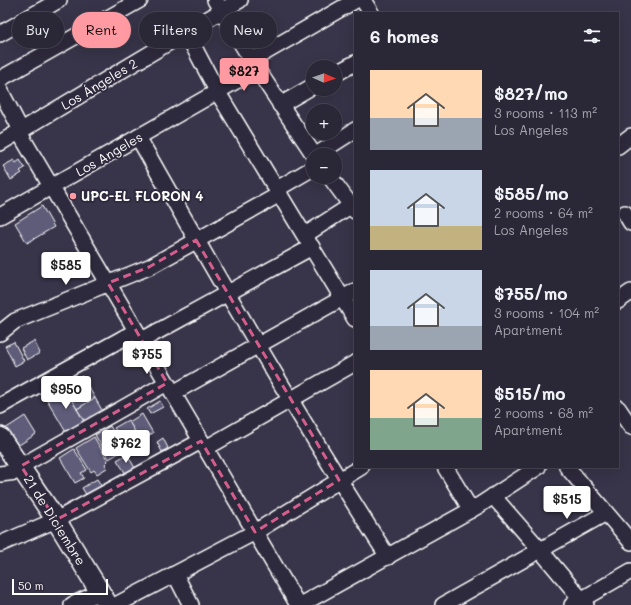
<!DOCTYPE html>
<html lang="en">
<head>
<meta charset="utf-8">
<style>
	body { margin:0; font-family:Mali,sans-serif; background:#322f3f; color:#f1f3f6; height:100vh; display:flex; flex-direction:column; font-size:15px; white-space:nowrap }
	* { box-sizing:border-box; margin:0 }
	p { font-size:13px; color:#a5a5ad }
	.icon { flex:none; width:22px; height:22px; fill:none; stroke:currentColor; stroke-width:2; stroke-linecap:round; stroke-linejoin:round }
	.map { position:relative; flex:1; overflow:hidden }
	.panel { position:absolute; left:354px; top:12px; width:265px; height:456px; display:flex; flex-direction:column; background:#2a2737; border-radius:0px; box-shadow:0 4px 16px #0002,0 0 0 1px #464452 }
	.panel>* { flex:none }
	.hud { position:absolute; left:12px; top:12px; width:282px; height:36px; display:flex; gap:8px }
	.needle { width:26px; rotate:92deg }
	.controls { position:absolute; left:306px; top:60px; display:grid; gap:8px }
	.controls a { display:grid; place-items:center; width:36px; height:36px; border-radius:50%; background:#2a2737; box-shadow:0 4px 16px #0002,0 0 0 1px #464452; font-size:20px }
	.scale { position:absolute; left:12px; bottom:10px; width:96px; box-sizing:border-box; padding-left:4px; border:2px solid #fff; border-top:0; font-size:11px; line-height:14px; white-space:nowrap; color:#fff; -webkit-text-stroke:3px #2f2a3d; paint-order:stroke }
	.price { position:absolute; translate:-50% -34px; padding:0 9px; border-radius:4px; background:#fff; color:#222; font-size:13px; line-height:26px; filter:drop-shadow(0 1px 2px #0008) }
	.price::after { content:''; position:absolute; left:50%; top:24px; width:12px; height:9px; margin-left:-6px; background:inherit; clip-path:polygon(0 0,100% 0,50% 100%) }
	.price.on { background:#ff9aa2; color:#111 }
	ul { padding:0; list-style:none }
	li { display:flex; align-items:center; gap:12px; height:100px; padding:0 16px }
	li span { display:grid; place-items:center; flex:none; width:112px; height:80px; border-radius:0px; color:#555 }
	li>.icon { margin-inline-start:auto }
	span .icon { width:48px; height:48px; fill:#fffc; stroke-width:1 }
	li b { font-size:17px }
	h2 { display:flex; justify-content:space-between; align-items:center; height:48px; padding:0 16px; font-size:17px }
	.tag { padding:0 14px; border-radius:18px; background:#2a2737; box-shadow:0 4px 16px #0002,0 0 0 1px #464452; font-size:14px; line-height:36px }
	.tag.on { background:#ff9aa2; color:#111 }
	.map>svg:first-child { display:block }
</style>
</head>
<body>
<div class="map">
<svg width="631" height="605" viewBox="0 0 631 605">
	<rect width="100%" height="100%" fill="#383449"/>
	<filter id="ink" filterUnits="userSpaceOnUse"><feTurbulence type="fractalNoise" baseFrequency=".025" numOctaves="2"/><feDisplacementMap in="SourceGraphic" scale="8" xChannelSelector="R" yChannelSelector="G"/><feConvolveMatrix kernelMatrix="1 2 1 2 8 2 1 2 1" color-interpolation-filters="sRGB"/></filter>
	<g filter="url(#ink)">
		<g fill="#5e5c7a" stroke="#fff">
			<polygon points="14,160 16,163 20,160 25,168 20,171 22,173 11,180 3,166"/>
			<polygon points="42,206 54,227 27,243 15,223"/>
			<polygon points="34,341 40,353 27,360 21,348"/>
			<polygon points="14,342 24,361 15,366 5,346"/>
			<polygon points="82,376 95,398 77,409 64,387"/>
			<polygon points="64,387 85,423 67,434 46,398"/>
			<polygon points="95,398 106,417 89,428 77,409"/>
			<polygon points="160,401 163,407 150,414 147,409"/>
			<polygon points="142,414 153,433 140,440 129,422"/>
			<polygon points="25,416 36,434 16,447 5,429"/>
			<polygon points="128,420 140,440 127,448 114,428"/>
			<polygon points="110,426 124,450 109,459 95,435"/>
			<polygon points="94,437 108,461 105,464 107,468 97,474 94,470 91,472 76,448"/>
			<polygon points="163,438 168,448 162,452 157,442"/>
			<polygon points="74,449 87,470 81,473 84,478 75,483 60,458"/>
			<polygon points="127,454 135,468 126,474 117,460"/>
			<polygon points="97,479 105,492 90,501 82,488"/>
		</g>
		<g fill="none" stroke-linecap="round" stroke-linejoin="round">
			<g stroke="#fff" stroke-width="18">
				<g id="minor">
					<polyline points="215,0 257,69 314,155"/>
					<polyline points="363,0 371,13"/>
					<polyline points="186,32 217,91 355,319"/>
					<polyline points="0,34 59,0"/>
					<polyline points="252,60 356,0"/>
					<polyline points="335,74 355,63"/>
					<polyline points="0,79 140,0"/>
					<polyline points="0,90 21,130"/>
					<polyline points="280,105 313,86"/>
					<polyline points="19,132 298,605"/>
					<path d="M138,137C218,279 300,420 388,557"/>
					<polyline points="0,143 240,0"/>
					<polyline points="618,146 631,136"/>
					<polyline points="316,155 355,130"/>
					<polyline points="330,177 355,211"/>
					<polyline points="277,189 313,168"/>
					<polyline points="625,213 631,223"/>
					<polyline points="0,216 257,69"/>
					<polyline points="305,235 355,203"/>
					<polyline points="618,301 631,292"/>
					<polyline points="0,333 15,321 25,317 149,267 280,194"/>
					<polyline points="142,340 312,247"/>
					<polyline points="173,393 355,291"/>
					<polyline points="0,406 136,331"/>
					<polyline points="618,408 631,427"/>
					<polyline points="206,448 355,363"/>
					<polyline points="21,466 167,383"/>
					<polyline points="445,467 471,510"/>
					<polyline points="567,467 631,542"/>
					<polyline points="0,474 24,471"/>
					<polyline points="493,496 541,551 586,605"/>
					<polyline points="0,544 56,520 201,441"/>
					<polyline points="175,574 191,605"/>
					<polyline points="72,605 100,592"/>
					<polyline points="116,605 255,532 361,467"/>
					<polyline points="300,605 478,506 538,467"/>
					<polyline points="443,605 606,513"/>
					<polyline points="572,605 631,571"/>
				</g>
			</g>
			<g stroke="#fff" stroke-width="22">
				<polyline id="tertiary" points="0,437 56,520 108,605"/>
			</g>
			<use href="#minor" stroke="#2f2a3d" stroke-width="15"/>
			<use href="#tertiary" stroke="#2f2a3d" stroke-width="19"/>
		</g>
	</g>
	<path fill="none" stroke="#d45d8c" stroke-width="3" stroke-dasharray="8 5" stroke-linejoin="round" d="M196,240L339,480L255,532L201,441L56,520L21,466L167,383L108,283L149,267Z"/>
	<circle fill="#ff9aa2" stroke="#2f2a3d" stroke-width="1.5" cx="73" cy="196" r="4"/>
	<g text-anchor="middle" stroke-width="4" stroke-linejoin="round" paint-order="stroke">
		<g font-size="13" fill="#fff" stroke="#2f2a3d">
			<text transform="translate(99 84) rotate(-31)" y="5">Los Ángeles 2</text>
			<text transform="translate(109 154) rotate(-30)" y="5">Los Angeles</text>
			<text transform="translate(55 520) rotate(58)" y="5">21 de Diciembre</text>
		</g>
		<g font-size="13" font-weight="bold" fill="#fff" stroke="#2f2a3d" text-anchor="start">
			<text x="81" y="201">UPC-EL FLORON 4</text>
		</g>
	</g>
</svg>
<div class="controls">
<a><svg class="needle" viewBox="-14 -14 28 28"><path d="M0-13l5 13h-10z" fill="#e53935"/><path d="M0 13l5-13h-10z" fill="#a5a5ad"/></svg></a>
<a>+</a>
<a>−</a>
</div>
<div class="scale">50 m</div>
<b class="price on" style="left:244px;top:92px">$827</b>
<b class="price" style="left:66px;top:286px">$585</b>
<b class="price" style="left:147px;top:375px">$755</b>
<b class="price" style="left:66px;top:410px">$950</b>
<b class="price" style="left:126px;top:464px">$762</b>
<b class="price" style="left:567px;top:520px">$515</b>
<div class="hud">
<a class="tag">Buy</a>
<a class="tag on">Rent</a>
<a class="tag">Filters</a>
<a class="tag">New</a>
</div>
<section class="panel">
<h2>6 homes<svg class="icon" aria-label="filters" viewBox="0 0 24 24"><path d="M4 7h16M4 17h16"/><circle cx="9" cy="7" r="2"/><circle cx="15" cy="17" r="2"/></svg></h2>
<ul>
<li><span style="background:linear-gradient(#ffd9b3 60%,#9aa5b1 0)"><svg class="icon" aria-label="home" viewBox="0 0 24 24"><path d="M3 11l9-7 9 7M6 9v11h12V9"/></svg></span><div><b>$827/mo</b><p>3 rooms · 113 m²</p><p>Los Angeles</p></div></li>
<li><span style="background:linear-gradient(#c9d6e8 70%,#c2b280 0)"><svg class="icon" aria-label="home" viewBox="0 0 24 24"><path d="M3 11l9-7 9 7M6 9v11h12V9"/></svg></span><div><b>$585/mo</b><p>2 rooms · 64 m²</p><p>Los Angeles</p></div></li>
<li><span style="background:linear-gradient(#c9d6e8 70%,#9aa5b1 0)"><svg class="icon" aria-label="home" viewBox="0 0 24 24"><path d="M3 11l9-7 9 7M6 9v11h12V9"/></svg></span><div><b>$755/mo</b><p>3 rooms · 104 m²</p><p>Apartment</p></div></li>
<li><span style="background:linear-gradient(#ffd9b3 60%,#7fa58c 0)"><svg class="icon" aria-label="home" viewBox="0 0 24 24"><path d="M3 11l9-7 9 7M6 9v11h12V9"/></svg></span><div><b>$515/mo</b><p>2 rooms · 68 m²</p><p>Apartment</p></div></li>
</ul>
</section>
</div>
</body>
</html>
